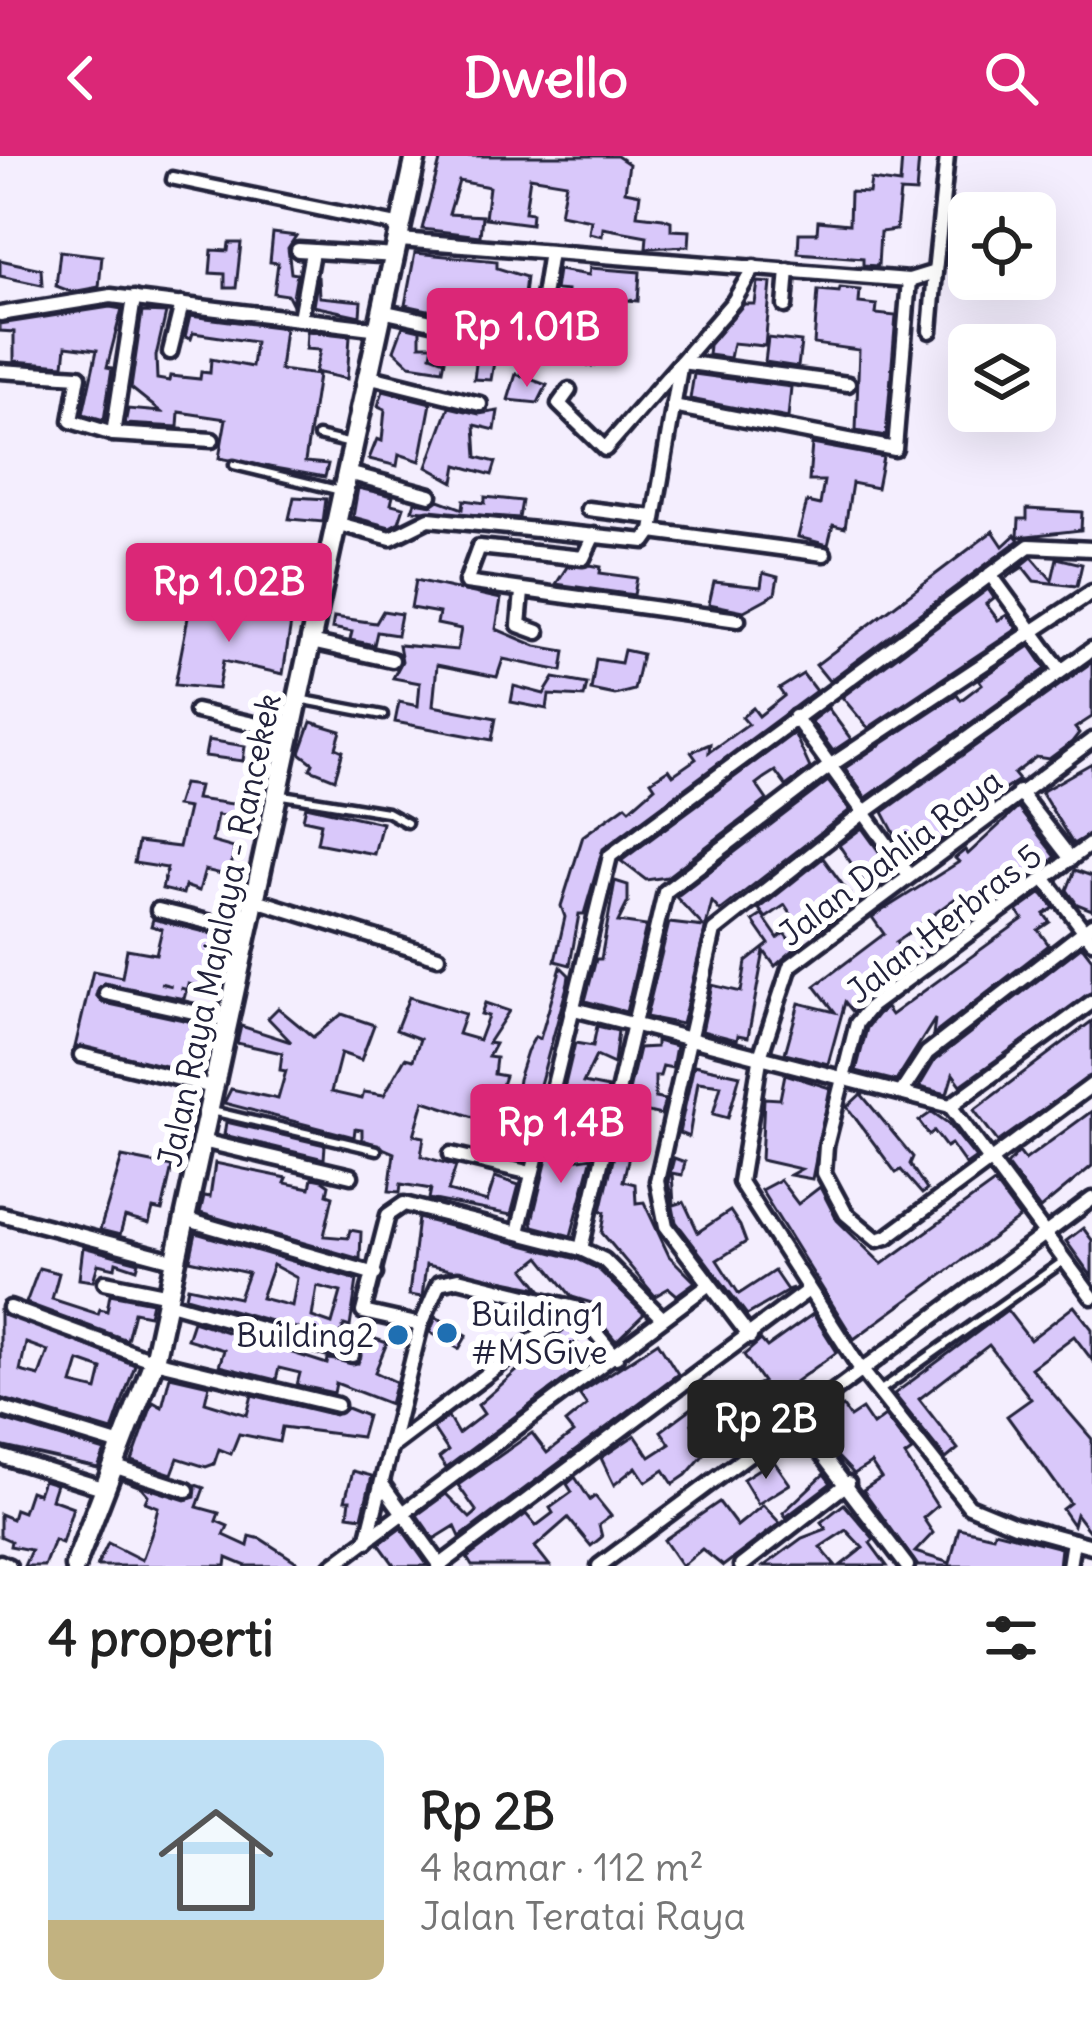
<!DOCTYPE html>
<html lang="id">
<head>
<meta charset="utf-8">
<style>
	body { margin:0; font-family:Delius,sans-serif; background:#f2f2f2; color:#222; height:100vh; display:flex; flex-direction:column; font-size:45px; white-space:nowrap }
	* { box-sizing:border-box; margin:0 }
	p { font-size:39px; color:#767676 }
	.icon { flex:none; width:66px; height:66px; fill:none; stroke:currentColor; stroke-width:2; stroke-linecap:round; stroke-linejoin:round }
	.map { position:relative; height:1410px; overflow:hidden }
	.sheet { display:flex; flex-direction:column; background:#fff; flex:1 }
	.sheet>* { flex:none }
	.fabs { position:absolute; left:948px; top:36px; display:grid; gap:24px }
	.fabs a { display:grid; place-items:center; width:108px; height:108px; border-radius:18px; background:#fff; box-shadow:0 12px 48px #0002; font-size:60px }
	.price { position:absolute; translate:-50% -102px; padding:0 27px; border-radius:12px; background:#db2777; color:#fff; font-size:39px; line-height:78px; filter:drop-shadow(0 3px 6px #0008) }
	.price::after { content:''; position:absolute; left:50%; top:72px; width:36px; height:27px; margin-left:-18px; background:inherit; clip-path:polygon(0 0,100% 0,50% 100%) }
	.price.current { background:#222; color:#fff }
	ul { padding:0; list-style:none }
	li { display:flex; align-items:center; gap:36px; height:300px; padding:0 48px }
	li span { display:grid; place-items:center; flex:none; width:336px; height:240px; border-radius:18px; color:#555 }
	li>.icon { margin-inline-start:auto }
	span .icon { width:144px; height:144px; fill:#fffc; stroke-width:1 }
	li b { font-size:51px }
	h2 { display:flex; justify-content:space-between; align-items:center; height:144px; padding:0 48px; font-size:51px }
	header { display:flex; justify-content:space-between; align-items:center; height:156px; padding:0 48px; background:#db2777; color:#fff; font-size:54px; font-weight:700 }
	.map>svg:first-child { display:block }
</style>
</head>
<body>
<header><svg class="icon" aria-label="back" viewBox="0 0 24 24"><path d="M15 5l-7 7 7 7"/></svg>Dwello<svg class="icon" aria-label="search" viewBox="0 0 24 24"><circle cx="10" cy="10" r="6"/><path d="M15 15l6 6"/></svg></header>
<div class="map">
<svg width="1092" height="1410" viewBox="0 0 1092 1410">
	<rect width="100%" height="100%" fill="#f4eefe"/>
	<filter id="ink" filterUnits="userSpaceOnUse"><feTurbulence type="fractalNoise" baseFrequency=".00833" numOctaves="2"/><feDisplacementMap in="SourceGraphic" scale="24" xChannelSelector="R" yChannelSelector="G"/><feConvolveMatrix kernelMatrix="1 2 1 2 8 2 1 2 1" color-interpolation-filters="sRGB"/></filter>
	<g filter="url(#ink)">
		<g fill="#d9c8fa" stroke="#22223b" stroke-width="3" fill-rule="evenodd">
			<polygon points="448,0 617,0 629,8 625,35 640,38 637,59 663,62 671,65 671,74 690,75 689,90 646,92 647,80 603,72 602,80 589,77 591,64 560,58 566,27 530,21 525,56 532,57 531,68 485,62 489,31 459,25 449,58 482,60 480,80 422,73 440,5"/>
			<polygon points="902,1 919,2 916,37 900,36 896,74 880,76 878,110 863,109 863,102 798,97 799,77 817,77 818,65 849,68 850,36 869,37 871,24 900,28"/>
			<polygon points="273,77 296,80 288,92 291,117 297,118 292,147 288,139 274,137 278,107 270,106"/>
			<polygon points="229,87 241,87 236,132 225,132 225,118 210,117 212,94 228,95"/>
			<polygon points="60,95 102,100 99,131 72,136 56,130"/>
			<polygon points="415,97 497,105 497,112 526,121 523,148 512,146 509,165 469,163 405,149"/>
			<polygon points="0,104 41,113 42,129 0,120"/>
			<polygon points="590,112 640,116 638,145 617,143 615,172 593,170 593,180 574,179 574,185 547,180 551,159 566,161 567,135 555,134 558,114 589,119"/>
			<polygon points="318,120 319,141 361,145 360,160 313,150"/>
			<polygon points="758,126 771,127 765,190 733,187 730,202 708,199 709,189 744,148 755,148"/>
			<polygon points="840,132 860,134 859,147 877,149 876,158 896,160 886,280 856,275 859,194 814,188 818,134 839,136"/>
			<polygon points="110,151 122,153 107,211 112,212 104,264 83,258 97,194 66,190 64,209 14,205 14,176 0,175 0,168"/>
			<polygon points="142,156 166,157 156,200 157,223 169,225 170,220 200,223 201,216 210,217 211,203 252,211 255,186 193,177 191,183 185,181 190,160 285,172 280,214 318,219 305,306 328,308 325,321 219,302 226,263 179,256 178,271 125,268 128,253 161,256 131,232"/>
			<polygon points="403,170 420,174 420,189 433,189 431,199 445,204 443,214 410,209 394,194"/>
			<polygon points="307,175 350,180 347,223 315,216 320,194 306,193"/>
			<polygon points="768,182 801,186 798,211 765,206"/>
			<polygon points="478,192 496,194 491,224 474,223"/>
			<polygon points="516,218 547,229 538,247 508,244"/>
			<polygon points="694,218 791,231 788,262 690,243"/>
			<polygon points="383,235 431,247 420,305 399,298 397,310 369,303 377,283 382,285 385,253 378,250"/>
			<polygon points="449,251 479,258 498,255 495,274 475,269 477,301 496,306 492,319 457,309 454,326 427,311"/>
			<polygon points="812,288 883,301 877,332 852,327 845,372 833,369 828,389 798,381 807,346 820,349 824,325 809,325"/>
			<polygon points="358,332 393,340 391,348 404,351 399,366 390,371 353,361"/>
			<polygon points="294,341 326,343 323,366 289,363"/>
			<polygon points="485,341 522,345 519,362 412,354 415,346 432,349 439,344 463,353 464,344 485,347"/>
			<polygon points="1027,353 1082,356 1081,374 1018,381 1019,363 1027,363"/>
			<polygon points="993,375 1003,390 1015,379 1019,384 829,525 816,509"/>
			<polygon points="1032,401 1052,424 1057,402 1082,408 1077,430 1034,425 1023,411 1006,422"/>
			<polygon points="590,409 601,411 600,417 637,422 634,439 556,428 567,411"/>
			<polygon points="763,417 778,421 775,438 744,455 709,448 714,426 761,431"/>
			<polygon points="416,424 501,443 496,473 536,490 565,495 562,515 503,503 497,521 437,509 433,550 496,562 492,584 395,566 399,546 418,550 420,527 393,522 402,505 399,489 457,494 461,473 437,468 439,457 411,452"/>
			<polygon points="988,433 994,442 986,448 998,464 1007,459 1017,473 868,572 842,541"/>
			<polygon points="191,446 237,461 240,457 291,467 283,518 223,505 218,533 175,529"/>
			<polygon points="383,455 401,458 397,479 377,476 374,489 350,484 352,476 332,472 334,461 376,467"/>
			<polygon points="1030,490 1046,513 866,642 845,612 957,538 961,544 982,528 979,524"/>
			<polygon points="624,494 642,498 634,534 615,539 591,534 596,503 621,507"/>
			<polygon points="1092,506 1092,561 1075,572 1079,577 1072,586 1049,603 1036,601 1014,618 1019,624 964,660 966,665 924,697 914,683 902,692 883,656"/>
			<polygon points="803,518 816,535 603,693 584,758 579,758 570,809 555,805 565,761 561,750 583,680 626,649 630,653 655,631 651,625 669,613 673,619 696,603 691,596 710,588 709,596 748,568 742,561 753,552 759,560 784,540 779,533"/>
			<polygon points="554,522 587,528 584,541 549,539 547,553 511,546 514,530 544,538"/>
			<polygon points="828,552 851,583 833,595 811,565"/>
			<polygon points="311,566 341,575 336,592 343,595 335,623 310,613 313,607 300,597"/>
			<polygon points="794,577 810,612 786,630 775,615 764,622 756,628 767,644 667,721 646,724 621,705"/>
			<polygon points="208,584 245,590 243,605 205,600"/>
			<polygon points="1092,607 1092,677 1073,688 1041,636"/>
			<polygon points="828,625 850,654 720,755 712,746 682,868 646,861 669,767 704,771 676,741"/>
			<polygon points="183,628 199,630 196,643 240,649 238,662 217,659 212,686 234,692 230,720 205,714 199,735 185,730 183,738 162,733 167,712 134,707 138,686 179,691 188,652 176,650"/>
			<polygon points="306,650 382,667 374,698 317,687 321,667 303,663"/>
			<polygon points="1018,652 1056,701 968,765 965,761 976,754 964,736 896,786 905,800 935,781 939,787 853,856 845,846 828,908 785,897 799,847 835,856 815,830 884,778 872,761 959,706 955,702 965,694 968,698"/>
			<polygon points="862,672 888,708 881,713 884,718 865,728 839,689"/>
			<polygon points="823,702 853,743 847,753 814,777 810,770 802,775 785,749 766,762 759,753"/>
			<polygon points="1075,714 1092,720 1092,754 1077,748 1067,734"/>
			<polygon points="615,725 628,729 628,746 618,766 646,770 626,856 585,845 596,803 601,803"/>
			<polygon points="1042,737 1054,752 1044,758 1050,766 1038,774 1049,789 933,879 935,863 896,925 856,915 867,872 878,858 886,852 891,859 1023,763 1017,755"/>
			<polygon points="762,759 778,782 784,777 796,792 775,810 764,795 748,881 738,879 737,884 702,875 712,829 741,836 746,806 769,788 753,765"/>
			<polygon points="153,763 221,780 210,812 215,813 210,833 188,828 184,843 104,827 96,839 104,847 202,868 198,917 75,891 93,815 122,821 127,793 156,798 162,773 151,770"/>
			<polygon points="1082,790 1092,803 1092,836 961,929 953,918 947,938 919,931 935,904"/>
			<polygon points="561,811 569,819 568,827 536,943 516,937 518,923 527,895 535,881 540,883"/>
			<polygon points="409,841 465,858 458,878 479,884 488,860 481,858 485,847 509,855 488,887 495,888 488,901 496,902 494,918 505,920 489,966 424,945 414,979 424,981 421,1000 456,1010 448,1035 487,1046 495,1021 519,1029 511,1059 429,1043 431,1033 401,1028 400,1036 389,1035 394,997 362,983 362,974 355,973 354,981 224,947 231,933 278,943 286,915 280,914 282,897 237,887 241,870 291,886 268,862 278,852 313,881 342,858 374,869 361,904 341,897 331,936 362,943 364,936 384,939 405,902 413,904 420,883 396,874"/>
			<polygon points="1092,865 1092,919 998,986 974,954"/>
			<polygon points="597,870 618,875 614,908 596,900 583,927 608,932 602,957 579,955 581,939 564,933 575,887 593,890"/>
			<polygon points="656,885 676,890 672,912 663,910 660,920 655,920 655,942 665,944 661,959 640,954 623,1025 635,1028 636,1047 644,1046 669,1100 695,1126 677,1139 669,1132 655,1140 602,1077 605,1056 601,1055 639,892 656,891"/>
			<polygon points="694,909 740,919 728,962 713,958 721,929 698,926 689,981 679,977"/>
			<polygon points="785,918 830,932 812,1023 790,1019 801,1013 761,1004 764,942 780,943"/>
			<polygon points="861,938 913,1001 910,1008 927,1034 922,1038 901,1014 896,1017 847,951"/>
			<polygon points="1092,955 1092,1010 1040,1053 1007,1009 1019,996 1025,1004"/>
			<polygon points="932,956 948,967 976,1002 966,1009 951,988 946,991 934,975 929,979 919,965"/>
			<polygon points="226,966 325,989 324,1003 224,979"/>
			<polygon points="555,970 573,974 567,1005 592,1001 571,1080 533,1070 532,1065"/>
			<polygon points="122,1001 172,1011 162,1055 153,1053 149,1068 125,1061 120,1079 100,1074"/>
			<polygon points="674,1002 685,1006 682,1019 672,1017 674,1049 684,1046 698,1076 730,1055 740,1070 746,1086 717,1104 739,1138 774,1115 787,1134 793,1132 747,1159 676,1066 668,1025"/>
			<polygon points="215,1007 287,1022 285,1027 310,1032 312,1022 322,1024 329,1029 327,1038 333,1040 324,1080 348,1082 350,1074 361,1076 360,1103 200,1057 204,1040 210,1041"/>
			<polygon points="780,1024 798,1048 820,1031 837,1064 882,1108 994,1027 1020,1062 854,1183 761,1034"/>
			<polygon points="418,1062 577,1103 598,1113 644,1158 616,1185 591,1155 598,1149 572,1141 540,1101 525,1113 540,1132 426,1109 422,1141 409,1139"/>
			<polygon points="1083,1072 1092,1084 1092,1121 1066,1085"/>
			<path d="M196,1077L357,1124L350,1171L344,1169L339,1184L186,1141L188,1131L239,1142L248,1117L190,1104ZM273,1109L297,1122L292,1150L261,1142ZM317,1130L341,1136L332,1168L312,1161Z"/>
			<polygon points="83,1091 139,1106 137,1113 116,1106 115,1112 98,1108 93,1125 79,1123"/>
			<polygon points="39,1112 59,1117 52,1143 98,1158 100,1153 107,1155 110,1138 152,1146 149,1159 134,1156 127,1184 26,1147"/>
			<polygon points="1074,1150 1092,1173 1092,1204 1074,1180 1031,1212 1092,1283 1092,1379 1076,1358 1073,1369 1062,1353 1070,1347 1007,1260 1031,1243 989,1189 919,1243 958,1293 946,1303 894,1238 1007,1154 1030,1184"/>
			<path d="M0,1155L135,1209L112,1275L0,1242ZM26,1187L48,1195L39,1220L20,1215ZM79,1205L102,1213L97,1234L72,1228Z"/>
			<polygon points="813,1158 837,1196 795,1226 803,1237 782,1252 769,1233 751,1250 761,1260 752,1268 730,1241 763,1226 744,1199 761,1184 767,1191"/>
			<polygon points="436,1161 467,1179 459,1193 430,1176"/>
			<polygon points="193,1165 327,1208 328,1203 358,1207 364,1179 387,1187 375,1216 396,1226 390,1248 336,1227 334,1237 297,1229 300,1217 279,1212 276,1224 219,1210 224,1194 187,1183"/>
			<polygon points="569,1169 580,1183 572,1189 590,1204 446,1312 439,1302 448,1295 433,1272 448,1261 458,1278 484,1258 478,1249"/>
			<polygon points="658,1186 678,1218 460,1381 455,1370 434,1383 417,1359 446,1338 470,1362 477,1356 458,1329 532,1277 547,1297 573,1277 565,1267 587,1249 579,1238"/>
			<polygon points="170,1220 209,1229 205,1246 247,1259 252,1239 335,1259 347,1252 367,1260 361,1281 282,1271 279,1286 239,1278 231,1298 219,1293 214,1308 206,1311 178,1302 172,1318 132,1305 153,1246 162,1251"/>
			<polygon points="700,1246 705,1259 692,1268 706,1296 686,1319 673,1328 664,1314 646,1326 636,1311 614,1329 601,1302 635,1279 650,1301 670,1288 661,1275"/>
			<polygon points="843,1251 850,1261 862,1253 873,1269 885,1260 912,1295 905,1300 937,1350 923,1362 933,1377 915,1396 950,1407 959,1372 993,1380 994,1375 1061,1392 1059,1410 918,1410 863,1334 881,1322 871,1307 854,1318 834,1297 826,1278 833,1274 826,1263"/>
			<polygon points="0,1263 105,1295 98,1312 0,1290"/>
			<polygon points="773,1304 790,1328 758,1348 743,1323"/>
			<polygon points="353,1315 372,1320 362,1361 348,1359 350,1344 345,1344"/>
			<polygon points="824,1318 831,1327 786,1361 783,1357"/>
			<polygon points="575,1321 590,1344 595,1340 611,1360 599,1369 602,1381 591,1390 568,1362 535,1391 550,1410 472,1410 467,1402 526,1358 536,1370 553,1357 550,1352 572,1336 567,1328"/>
			<polygon points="43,1324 56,1328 51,1343 73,1351 62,1387 54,1384 44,1410 24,1410 31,1394 10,1390 11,1385 0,1380 0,1358 12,1363 15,1353 23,1356 30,1335 38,1338"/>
			<polygon points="123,1324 185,1344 195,1341 196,1329 204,1332 197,1351 219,1357 216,1365 228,1370 224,1379 248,1390 250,1380 261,1383 303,1410 246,1410 227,1402 226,1410 97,1410 108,1387 142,1404 151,1379 158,1351 145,1346 148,1339 141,1331"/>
			<polygon points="719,1346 737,1370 763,1349 780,1367 723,1410 702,1393 682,1410 664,1384"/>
			<polygon points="844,1348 874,1383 870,1387 887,1410 840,1410 863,1392 846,1374 820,1391 836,1410 764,1410 802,1382 826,1373 821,1366"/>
			<polygon points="401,1372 428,1410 395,1410 379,1388"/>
		</g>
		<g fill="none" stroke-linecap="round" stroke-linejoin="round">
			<g stroke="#22223b" stroke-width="15">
				<g id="service">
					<polyline points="397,66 172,20 171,24 398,72"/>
					<polyline points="318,280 351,288"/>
					<polyline points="234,309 341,335"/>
					<polyline points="304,544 383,559"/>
					<polyline points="283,639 387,656 407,667"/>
					<polyline points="212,955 377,994"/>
					<polyline points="881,1234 1065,1104"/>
				</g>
			</g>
			<g stroke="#22223b" stroke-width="21">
				<g id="minor">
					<polyline points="400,84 909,124 935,116 947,0"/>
					<polyline points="298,94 397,100"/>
					<polyline points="785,150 788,114"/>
					<polyline points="386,156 592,201"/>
					<polyline points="0,158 111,140 380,173"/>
					<polyline points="300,162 312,96"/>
					<polyline points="930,175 935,116"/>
					<polyline points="535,191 550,96"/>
					<polyline points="170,196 182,148"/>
					<polyline points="0,215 79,220 71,265 113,278 212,284"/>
					<polyline points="371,221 480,248"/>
					<polyline points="569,234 559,248 605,293 681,206 848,228"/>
					<polyline points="673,250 895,293 909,124"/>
					<polyline points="113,278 134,142"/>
					<polyline points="348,317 430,339"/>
					<polyline points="588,353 653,361"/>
					<polyline points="339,368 391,382 429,363 645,385 652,375 681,206 734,145 754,111"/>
					<polyline points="652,375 824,398"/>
					<polyline points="594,379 583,402 479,391 466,426 738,464"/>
					<polyline points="990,418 1061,515"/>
					<polyline points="522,436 519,469 538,476"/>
					<polyline points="311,486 392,504"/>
					<polyline points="196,555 293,577"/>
					<polyline points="795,561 909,719"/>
					<polyline points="1092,584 790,810 761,898 740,1026 860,1212 969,1350 1015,1369 1092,1390"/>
					<polyline points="1019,636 1071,703"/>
					<polyline points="1092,687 871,850 857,867 826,990 824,1017 846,1058 877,1084 887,1081 1092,929"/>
					<polyline points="1045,723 1092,785"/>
					<polyline points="256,744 438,801"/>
					<polyline points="158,754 249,776"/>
					<polyline points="106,837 226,863"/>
					<polyline points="574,853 950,950 1092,1141"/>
					<polyline points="81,899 213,931"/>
					<polyline points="903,934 927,897 1092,769"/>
					<polyline points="950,950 1092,846"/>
					<polyline points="202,985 351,1020"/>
					<polyline points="451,998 531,1017"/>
					<polyline points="0,1058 177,1105"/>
					<polyline points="188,1064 375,1118"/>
					<polyline points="518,1076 610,700 1029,390 1092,393"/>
					<polyline points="581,1093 665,736 831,609 1092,436"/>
					<polyline points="105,1126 169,1139"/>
					<polyline points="166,1146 352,1199"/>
					<polyline points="10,1152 154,1205 337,1249"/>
					<polyline points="421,1169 363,1156 388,1059 404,1048 581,1093 604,1104 661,1161"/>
					<polyline points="750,1181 666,1070 657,1025 714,775 862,658 1092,493"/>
					<polyline points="0,1252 124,1290"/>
					<polyline points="795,1263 907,1410"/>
					<polyline points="395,1288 575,1152"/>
					<polyline points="0,1300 106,1333"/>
					<polyline points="116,1311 187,1334"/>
					<polyline points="382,1328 441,1410"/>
					<polyline points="367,1385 421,1169 439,1127 458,1123 575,1152 616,1201"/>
					<polyline points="0,1406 9,1410"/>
					<polyline points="332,1410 708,1129"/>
					<polyline points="439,1410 807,1135"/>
					<polyline points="599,1410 1092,1043"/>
					<polyline points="741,1410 848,1327"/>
					<polyline points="1069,1410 1073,1385"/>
				</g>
			</g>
			<g stroke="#22223b" stroke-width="27">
				<polyline id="secondary" points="75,1410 154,1205 416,0"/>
			</g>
			<polyline stroke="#22223b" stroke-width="3" stroke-dasharray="12 9" stroke-linecap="butt" points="160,827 217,841"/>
			<use href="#service" stroke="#fff" stroke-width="6"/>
			<use href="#minor" stroke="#fff" stroke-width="12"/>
			<use href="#secondary" stroke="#fff" stroke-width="18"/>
		</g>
	</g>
	<g fill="#1f6fb2" stroke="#fff" stroke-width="4.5">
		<circle cx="447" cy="1177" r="12"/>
		<circle cx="398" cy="1179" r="12"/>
	</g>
	<g text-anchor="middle" stroke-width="12" stroke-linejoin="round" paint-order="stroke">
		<g font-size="33" fill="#22223b" stroke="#fff">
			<text transform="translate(890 701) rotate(-37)" y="12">Jalan Dahlia Raya</text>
			<text transform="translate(944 767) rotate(-38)" y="12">Jalan Herbras 5</text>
			<text transform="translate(219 774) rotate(-78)" y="12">Jalan Raya Majalaya - Rancekek</text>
		</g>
		<g font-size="33" fill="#22223b" stroke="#fff" text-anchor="start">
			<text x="471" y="1170">Building1<tspan x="471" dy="38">#MSGive</tspan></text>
			<text x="374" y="1191" text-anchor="end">Building2</text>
		</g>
	</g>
</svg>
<div class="fabs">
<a><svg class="icon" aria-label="locate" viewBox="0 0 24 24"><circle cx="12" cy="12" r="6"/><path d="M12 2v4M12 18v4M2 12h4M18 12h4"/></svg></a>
<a><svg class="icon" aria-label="layers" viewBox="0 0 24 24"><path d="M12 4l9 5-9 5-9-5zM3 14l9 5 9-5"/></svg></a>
</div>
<b class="price" style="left:527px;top:234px">Rp 1.01B</b>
<b class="price" style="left:229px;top:489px">Rp 1.02B</b>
<b class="price" style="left:561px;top:1030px">Rp 1.4B</b>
<b class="price current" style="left:766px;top:1326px">Rp 2B</b>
</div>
<section class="sheet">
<h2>4 properti<svg class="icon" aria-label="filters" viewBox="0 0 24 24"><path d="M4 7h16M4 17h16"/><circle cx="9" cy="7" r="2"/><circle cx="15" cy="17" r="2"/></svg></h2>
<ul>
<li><span style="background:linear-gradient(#bfe0f5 75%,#c2b280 0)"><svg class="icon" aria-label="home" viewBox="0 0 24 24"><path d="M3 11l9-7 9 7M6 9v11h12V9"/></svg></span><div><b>Rp 2B</b><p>4 kamar · 112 m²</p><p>Jalan Teratai Raya</p></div></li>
</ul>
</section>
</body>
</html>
